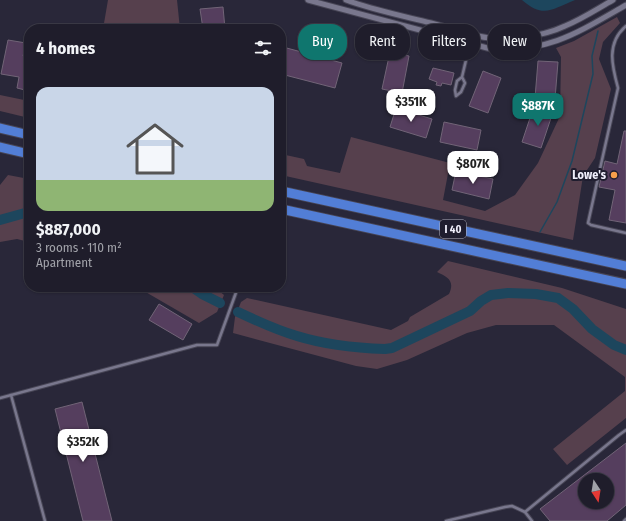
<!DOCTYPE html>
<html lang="en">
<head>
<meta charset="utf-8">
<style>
	body { margin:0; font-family:"Fira Sans Condensed",sans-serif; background:#272633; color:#f1f3f6; height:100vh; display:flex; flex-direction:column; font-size:15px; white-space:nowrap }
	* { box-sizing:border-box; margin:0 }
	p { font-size:13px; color:#a1a2a9 }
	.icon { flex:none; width:22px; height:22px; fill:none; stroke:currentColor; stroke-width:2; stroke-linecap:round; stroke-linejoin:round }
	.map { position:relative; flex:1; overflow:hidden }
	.sheet { position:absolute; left:24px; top:24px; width:262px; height:268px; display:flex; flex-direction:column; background:#1f1d2b; border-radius:16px; box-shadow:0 1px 3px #0004,0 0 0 1px #3c3b47 }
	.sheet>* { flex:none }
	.hud { position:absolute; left:298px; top:24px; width:268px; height:36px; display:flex; gap:8px }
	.needle { width:26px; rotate:168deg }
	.controls { position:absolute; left:578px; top:473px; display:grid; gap:8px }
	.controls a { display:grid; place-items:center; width:36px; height:36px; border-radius:50%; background:#1f1d2b; box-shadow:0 1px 3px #0004,0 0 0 1px #3c3b47; font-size:20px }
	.price { position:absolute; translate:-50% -34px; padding:0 9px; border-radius:8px; background:#fff; color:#222; font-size:13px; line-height:26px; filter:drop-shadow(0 1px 2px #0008) }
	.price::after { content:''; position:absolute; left:50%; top:24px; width:12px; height:9px; margin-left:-6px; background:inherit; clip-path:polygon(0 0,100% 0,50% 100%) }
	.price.active { background:#0f766e; color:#fff }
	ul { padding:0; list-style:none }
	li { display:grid; align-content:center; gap:8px; height:212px; padding:0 12px }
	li+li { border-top:1px solid #3c3b47 }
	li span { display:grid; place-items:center; height:124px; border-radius:12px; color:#555 }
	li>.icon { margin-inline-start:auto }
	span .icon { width:72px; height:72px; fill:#fffc; stroke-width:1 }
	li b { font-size:17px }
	h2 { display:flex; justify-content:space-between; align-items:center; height:48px; padding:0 12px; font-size:17px }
	.pill { padding:0 14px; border-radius:16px; background:#1f1d2b; box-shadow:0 1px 3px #0004,0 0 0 1px #3c3b47; font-size:14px; line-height:36px }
	.pill.active { background:#0f766e; color:#fff }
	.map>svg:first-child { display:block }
</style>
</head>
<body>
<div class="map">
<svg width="626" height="521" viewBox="0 0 626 521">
	<rect width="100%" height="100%" fill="#292739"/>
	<g fill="#56404d">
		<polygon points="108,0 177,0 180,29 103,29"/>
		<polygon points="617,17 620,23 603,42 599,59 611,89 595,158 583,176 573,240 281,175 281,154 304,159 307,166 340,173 351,137 450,163 443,200 485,211 515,195 538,163 560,116 561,57 556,48 574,41"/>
		<polygon points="0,95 29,101 29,118 0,111"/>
		<polygon points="8,175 29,179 29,242 17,239 0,242 0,185"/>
		<path d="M448,261L562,288L626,309V418L567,465L553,449L625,391V377L554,325H496L467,333L407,360L377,369L356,366L233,333L235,317L241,302L247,298L391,330L408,321L410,317L449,294C455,281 448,277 437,272Z"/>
		<polygon points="137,287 214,287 224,295 217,312 199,323"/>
	</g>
	<path fill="#1d465d" d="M522,0H575C552,9 544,19 522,0Z"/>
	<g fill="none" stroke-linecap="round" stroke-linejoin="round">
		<polyline stroke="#1d465d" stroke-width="1.5" points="540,232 557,202 572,161 593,74 592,56 598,31"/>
		<g stroke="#1d465d" stroke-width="10">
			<polyline points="0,220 25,213 29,213"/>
			<polyline points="192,287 202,294 220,303"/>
			<path d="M238,312C257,321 276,330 297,336C326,345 355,348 385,349L392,348L470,311L481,301L491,295L508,293L536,294L558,298L573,309L592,329L614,345L626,350"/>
		</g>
	</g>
	<g fill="#553e5e" stroke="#716477" fill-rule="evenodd">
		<polygon points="223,7 225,29 203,29 200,9"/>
		<polygon points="8,40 26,43 23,56 29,57 29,91 17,88 19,77 1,74"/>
		<polygon points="283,47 342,63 335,88 281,74 281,54"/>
		<polygon points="390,52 409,56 402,93 382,89"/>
		<polygon points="538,61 558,62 555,99 535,98"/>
		<polygon points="433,68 454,73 451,85 442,83 441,86 436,85 437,82 429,79"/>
		<polygon points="483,71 501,78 488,113 469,106"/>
		<polygon points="534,106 553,112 541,148 522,142"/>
		<polygon points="396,108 432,119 426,138 390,127"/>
		<polygon points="444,122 481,130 477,150 440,142"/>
		<polygon points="624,131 626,131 626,223 609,220 615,190 599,187 605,161 617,164"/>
		<polygon points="456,171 493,179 489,199 452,190"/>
		<polygon points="159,304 192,324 183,340 149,320"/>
		<polygon points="82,402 112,521 83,521 55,409"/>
		<path d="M626,443V505L607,521H550L540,509ZM585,480H607V502H585Z"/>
	</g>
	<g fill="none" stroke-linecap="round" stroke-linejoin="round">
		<g stroke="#474555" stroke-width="4.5">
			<g id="service">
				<path d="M626,26C606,43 612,66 618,88L588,223L591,225L626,233"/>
				<polyline points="462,77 465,83 461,92 456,96 455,90 457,81 462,77 470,43 474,35"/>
				<polyline points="11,395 45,521"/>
				<polyline points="0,398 197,345 217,345 238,287"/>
				<polyline points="446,521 505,507 512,506 525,512"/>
				<polyline points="532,521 525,512 619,435 626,430"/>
				<polyline points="624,521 626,519"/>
			</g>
		</g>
		<g stroke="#474555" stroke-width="7">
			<g id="minor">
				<path d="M308,0L491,49C550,52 577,33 626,5"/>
				<path d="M346,0C373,10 403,16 431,23C447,27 462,32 478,36C503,42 542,37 565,26C582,19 597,9 613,0"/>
			</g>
		</g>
		<g stroke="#474555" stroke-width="11">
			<g id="motorway">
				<polyline points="0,128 29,135"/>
				<polyline points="0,147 29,154"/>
				<polyline points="281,191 626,266"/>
				<polyline points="281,209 626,284"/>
			</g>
		</g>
		<use href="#service" stroke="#79778d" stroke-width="2.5"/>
		<use href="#minor" stroke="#79778d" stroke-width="5"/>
		<use href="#motorway" stroke="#527ed6" stroke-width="9"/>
	</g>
	<circle fill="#f8a04b" stroke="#1f1d2f" stroke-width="1.5" cx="614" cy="175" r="4"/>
	<g text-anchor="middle" stroke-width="4" stroke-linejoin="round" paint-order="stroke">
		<rect fill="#1f1d2f" stroke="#b1b0be" stroke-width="1" x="440" y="220" width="26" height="18" rx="3"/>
		<g font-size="11" font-weight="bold" fill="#f0effc">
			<text x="453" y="233">I 40</text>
		</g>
		<g font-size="12" font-weight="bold" fill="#f0effc" stroke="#1f1d2f" text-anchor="end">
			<text x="606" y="179">Lowe's</text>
		</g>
	</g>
</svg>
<div class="controls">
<a><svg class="needle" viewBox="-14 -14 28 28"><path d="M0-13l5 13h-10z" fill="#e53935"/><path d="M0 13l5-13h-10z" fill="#a1a2a9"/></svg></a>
</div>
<b class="price" style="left:411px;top:123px">$351K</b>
<b class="price active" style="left:538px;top:127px">$887K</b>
<b class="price" style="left:473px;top:185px">$807K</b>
<b class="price" style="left:83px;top:463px">$352K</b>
<div class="hud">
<a class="pill active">Buy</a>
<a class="pill">Rent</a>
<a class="pill">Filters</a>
<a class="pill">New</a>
</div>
<section class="sheet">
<h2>4 homes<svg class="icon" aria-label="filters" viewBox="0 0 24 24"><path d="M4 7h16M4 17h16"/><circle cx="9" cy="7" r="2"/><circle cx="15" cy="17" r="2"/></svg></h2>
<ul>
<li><span style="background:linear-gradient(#c9d6e8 75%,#8fb573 0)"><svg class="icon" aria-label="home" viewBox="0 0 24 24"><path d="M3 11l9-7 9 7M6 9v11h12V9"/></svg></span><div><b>$887,000</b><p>3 rooms · 110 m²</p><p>Apartment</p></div></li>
</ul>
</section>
</div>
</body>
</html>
